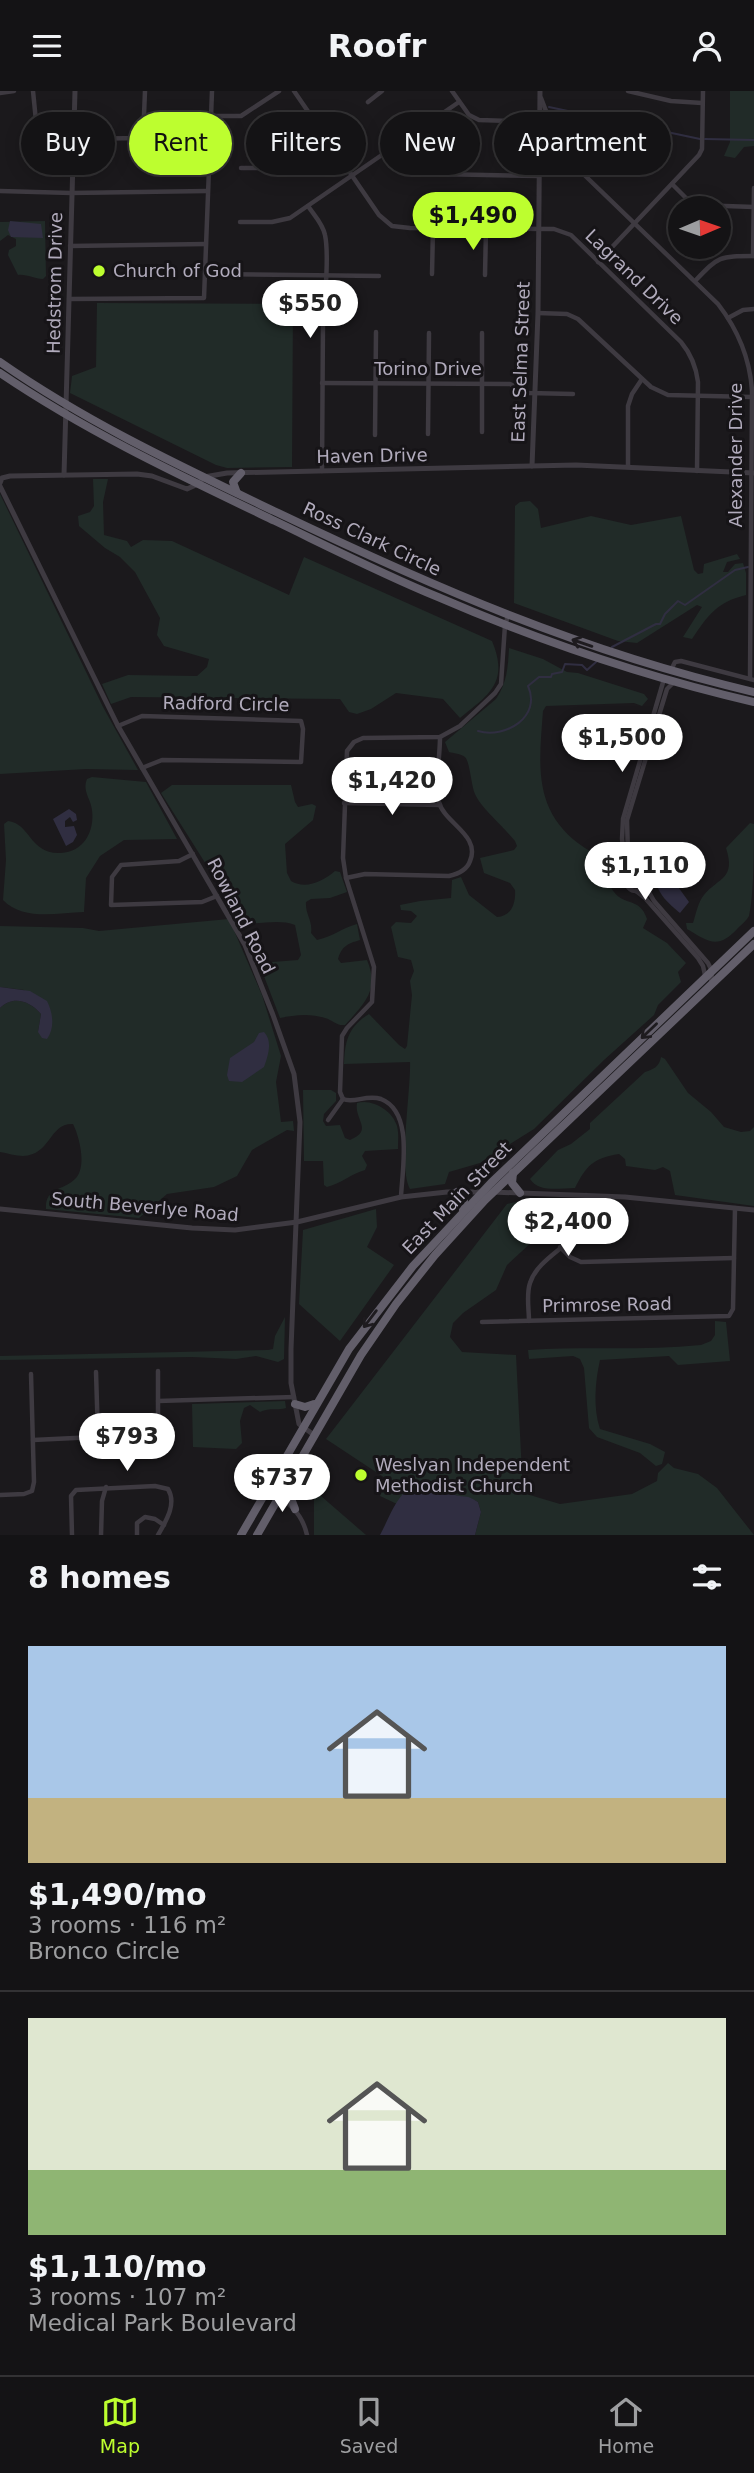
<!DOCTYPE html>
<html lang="en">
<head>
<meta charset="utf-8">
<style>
	body { margin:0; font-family:"DejaVu Sans",sans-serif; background:#1d1c1e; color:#f1f3f6; height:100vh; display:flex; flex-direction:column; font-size:26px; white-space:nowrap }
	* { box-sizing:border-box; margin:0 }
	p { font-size:23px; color:#9d9ea0 }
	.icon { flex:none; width:38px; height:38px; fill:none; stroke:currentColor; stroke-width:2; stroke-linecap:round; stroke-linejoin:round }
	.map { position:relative; height:1444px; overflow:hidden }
	.panel { display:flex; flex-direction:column; background:#141315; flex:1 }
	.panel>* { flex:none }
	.hud { position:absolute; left:21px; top:21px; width:712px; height:63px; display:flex; gap:14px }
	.needle { width:46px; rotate:88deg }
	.fabs { position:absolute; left:668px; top:105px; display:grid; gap:14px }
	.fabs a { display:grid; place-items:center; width:63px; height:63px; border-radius:50%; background:#141315; box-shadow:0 4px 18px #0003,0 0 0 2px #333234; font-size:35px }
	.price { position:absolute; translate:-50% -60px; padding:0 16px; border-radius:24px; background:#fff; color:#222; font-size:23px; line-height:46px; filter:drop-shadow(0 2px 4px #0008) }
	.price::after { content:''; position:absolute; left:50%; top:42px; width:21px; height:16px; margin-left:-10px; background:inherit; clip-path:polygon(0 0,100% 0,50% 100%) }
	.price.on { background:#bdfe2f; color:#111 }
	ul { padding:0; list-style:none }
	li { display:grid; align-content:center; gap:14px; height:371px; padding:0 28px }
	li+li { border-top:2px solid #333234 }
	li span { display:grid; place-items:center; height:217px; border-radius:0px; color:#555 }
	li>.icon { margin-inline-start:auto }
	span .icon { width:126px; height:126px; fill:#fffc; stroke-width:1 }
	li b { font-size:30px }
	h2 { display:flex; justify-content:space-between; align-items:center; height:84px; padding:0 28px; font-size:30px }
	.pill { padding:0 24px; border-radius:32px; background:#141315; box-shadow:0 4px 18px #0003,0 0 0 2px #333234; font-size:24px; line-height:63px }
	.pill.on { background:#bdfe2f; color:#111 }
	header { display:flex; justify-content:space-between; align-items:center; height:91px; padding:0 28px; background:#141315; font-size:32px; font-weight:700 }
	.tabs { display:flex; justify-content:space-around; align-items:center; height:98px; border-top:2px solid #333234; background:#141315; font-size:19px; color:#9d9ea0 }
	.tabs a { display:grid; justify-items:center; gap:4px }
	.tabs .on { color:#bdfe2f }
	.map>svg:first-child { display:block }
</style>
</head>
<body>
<header><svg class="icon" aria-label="menu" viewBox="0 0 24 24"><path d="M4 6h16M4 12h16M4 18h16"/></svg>Roofr<svg class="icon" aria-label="person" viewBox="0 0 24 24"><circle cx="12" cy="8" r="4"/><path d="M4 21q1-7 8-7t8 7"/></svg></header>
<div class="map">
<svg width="754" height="1444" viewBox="0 0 754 1444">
	<rect width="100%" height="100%" fill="#1b191c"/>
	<g fill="#212b28">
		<polygon points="730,0 754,0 754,55 744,56 735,67 724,65 730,51"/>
		<path d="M45,130L46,185L43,188C34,188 27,183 18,184L8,164L9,159L16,155V148L8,144L0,150V131Z"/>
		<polygon points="97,212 293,213 292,376 227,377 216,374 70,302 72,285 96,276"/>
		<path d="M93,388H108L103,411L104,444L127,450L131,456L143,449L172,450L289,504L304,466L492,550C509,591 490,603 460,627L443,608L396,602L371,618L357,623L349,621L340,608L131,606L111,613L102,593L128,584L197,585L207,576L209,568L164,555L157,544L160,527L135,481L120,466L105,457L79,435L78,425L90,421L94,415Z"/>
		<polygon points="0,403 103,616 138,679 86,678 0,683"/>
		<path d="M530,410L538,418L541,437L591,425L631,434L681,425L694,479L698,483L703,482L704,473L737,463L740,468L727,471L723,481H728L735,473L743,472L746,482V504C717,511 708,524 692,548L683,546L702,516L697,514L637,552L618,550L514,512L515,415L520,411Z"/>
		<path d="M509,557L543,568L567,581L578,582L644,603L648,608L642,615L634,612L546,615L543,620C539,674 532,722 585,757C594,763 605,766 615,770L617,775L609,790C610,794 611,798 614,801C624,815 640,806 647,828L643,837L667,852L686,872L678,881L681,891L658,914L654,924L604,969L534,1038L480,1072L449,1081L445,1093L410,1098C398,1078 411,999 410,971L344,973C345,950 348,936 369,923L399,954L405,958L407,955L412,904L410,890L414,880L411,869L398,866L391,836L396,831L411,832L417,825L411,820L401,819L400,814L420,810L451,807L452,789L461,786L469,804L497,826C511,825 516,813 515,799L510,792L484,782L480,767L514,759L517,755L515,750C504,736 481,717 475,703C471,694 470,671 465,666C461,663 453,662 449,661L445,651L496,608C507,592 508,576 509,557Z"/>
		<path d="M92,686L146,691L177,748L124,749L100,765L86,787L84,821C57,822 23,830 3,809L6,769L4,733L8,730C30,732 30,764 61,762C83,761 95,741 92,719C91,708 82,700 87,688Z"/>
		<path d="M172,694H291L295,711L298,716L312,713L316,715L313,729L285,753L287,782L291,790C306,799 323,790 335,780L340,781L347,801L330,807L311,808L306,811C305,823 313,830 311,842L317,849C332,846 342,837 357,833L360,849C347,853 342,855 338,868L341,872L367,869C380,899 364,913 345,934C336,935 333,929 325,927C310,922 294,924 280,927L259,872L298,869L301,864L295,834C277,827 258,835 238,831L221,797L161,702Z"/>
		<path d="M750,732L754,733C754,758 754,803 749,825C747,829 741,834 738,837C718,859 709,851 687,838L686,832H693C696,823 698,811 704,804C719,786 736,788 726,757Z"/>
		<path d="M229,828L262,904L281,965L276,991L281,1031L293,1030L294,1040L287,1039L252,1059L237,1085L214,1096L167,1103L139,1127L46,1118C45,1096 63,1100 75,1088C87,1077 80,1047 73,1033C49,1032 51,1064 23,1065C16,1065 7,1062 0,1061V917C13,904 30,910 41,923L38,941L52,929L24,899L0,896V835L83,837L99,840Z"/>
		<path d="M661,966L665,968L688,1002L711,1021L724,1036L741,1041L750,1040L754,1036V1115L675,1104L670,1080L663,1076L655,1079L626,1075L625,1068L619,1063C593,1067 586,1075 575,1097C560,1097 539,1102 530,1088L558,1059L571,1053L590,1038V1032L645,981C654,978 659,976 661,966Z"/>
		<path d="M303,999H331L336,1002V1010L324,1023L323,1030L326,1035L340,1034L345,1047L350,1049C374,1039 354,1029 357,1012C372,1007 393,1020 397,1035C399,1043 398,1050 398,1058L365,1060L362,1065L367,1074L365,1079C351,1083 342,1092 327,1096L324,1094L323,1070H304Z"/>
		<path d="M563,1109L560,1125L507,1174L496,1199L463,1222L453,1232L450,1246L462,1261L516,1264L523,1402L560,1413L632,1403L657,1390L658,1382L668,1372L674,1377L698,1383L717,1397L754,1444H475L481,1421L478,1411C470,1406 466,1407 458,1405C451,1404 444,1397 438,1395C420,1387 405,1397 397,1413L380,1405L385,1387L326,1348L507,1113L520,1110Z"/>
		<polygon points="376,1118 377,1136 367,1156 394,1174 340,1250 299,1213 303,1139"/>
		<polygon points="285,1226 284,1268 278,1271 256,1265 236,1268 192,1266 0,1269 0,1265 268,1259 273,1258 275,1245"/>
		<path d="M715,1230L726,1231L730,1270L678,1274L669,1265L600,1269C595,1291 593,1317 600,1338L650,1353L665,1361L662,1373L656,1375L640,1362L597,1346L589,1337L584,1277L580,1268L573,1265L529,1268L528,1259C585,1255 643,1260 701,1254L711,1250L715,1244Z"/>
		<path d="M285,1310L286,1317C276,1320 271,1316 260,1321L250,1314L244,1317L240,1330L242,1352L236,1358L193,1356L192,1313Z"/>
		<polygon points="314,1399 366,1444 314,1444"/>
	</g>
	<g fill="#302e41">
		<polygon points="10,130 41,133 43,147 11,146 8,139"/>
		<polygon points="69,718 76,723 77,729 73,731 70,726 65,730 65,736 74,735 77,744 73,751 66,755 53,728"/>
		<path d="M668,782L689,811L680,822C670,814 656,802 656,787Z"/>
		<path d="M0,896L30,900L47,910C53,922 55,937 47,948L42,947L38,941L41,923C30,910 13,904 0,917Z"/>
		<path d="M264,941C273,950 268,965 264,976L242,991L229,990L227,984L230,967L254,951L259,942Z"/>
		<path d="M426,1391C437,1393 445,1400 455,1404C466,1407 466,1403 478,1411L481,1421L475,1444H380C392,1422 399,1394 426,1391Z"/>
	</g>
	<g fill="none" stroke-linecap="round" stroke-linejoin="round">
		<g stroke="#302e41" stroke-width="2">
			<polyline points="549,16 700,48"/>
			<polyline points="705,48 754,49"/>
			<polyline points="612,556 656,533 660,533 665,523 678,510 685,514 735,479 748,476"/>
			<path d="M478,640C505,648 542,626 528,595L539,586H551L552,583L562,581L565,573L582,574L587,579L596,571"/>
		</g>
		<g stroke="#3e3a41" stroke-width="4.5">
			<polyline points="33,0 37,40"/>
			<path d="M294,0L379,124L392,135L410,137L554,138L571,144L681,251C691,263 696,275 698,291L697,380"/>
			<polyline points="452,0 469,24 479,29 540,31"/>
			<polyline points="628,0 671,10 702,12"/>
			<polyline points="0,2 14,0"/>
			<path d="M541,7L558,51L574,74L718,213C738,239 750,267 752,300L750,588"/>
			<polyline points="368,11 382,0"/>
			<polyline points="211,25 241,25 279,0"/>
			<polyline points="73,48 210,46"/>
			<polyline points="143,48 145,0"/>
			<polyline points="406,48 426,76 436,83 539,85"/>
			<polyline points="241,77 262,77 271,74 322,41"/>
			<polyline points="672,93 689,110 697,114 754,116"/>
			<polyline points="0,100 71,102 207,100"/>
			<path d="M308,115C314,124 323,133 325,144C329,163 325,208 323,228L322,380"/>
			<polyline points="240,131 272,131 290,127 459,11"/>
			<polyline points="70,155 206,153"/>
			<polyline points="753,165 754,97"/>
			<polyline points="598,171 699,64 702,58 703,0"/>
			<polyline points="205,183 379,185"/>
			<polyline points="432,183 433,137"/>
			<polyline points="485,184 486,137"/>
			<path d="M695,190C719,165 719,165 754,165"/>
			<polyline points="69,208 204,207 212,0"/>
			<polyline points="538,222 567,223 578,228 651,296 668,304 752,306"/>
			<polyline points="728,227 743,219 754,218"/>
			<polyline points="322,292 510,293 529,302 573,303"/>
			<polyline points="482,341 482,242"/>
			<polyline points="428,343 429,242"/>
			<polyline points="375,344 376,241"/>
			<polyline points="628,376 628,315 632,303 642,288"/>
			<polyline points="671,579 675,571 681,570 754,589"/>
			<polyline points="118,635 142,625 301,630 303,638 301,671 162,669 142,677"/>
			<polyline points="344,712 440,714"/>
			<polyline points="193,763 179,770 121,774 112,786 111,814 202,811 217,805"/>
			<polyline points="637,780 628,763 627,729 667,598 674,591"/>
			<circle cx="636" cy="790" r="10"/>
			<polyline points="627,786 622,748 623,728 664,588"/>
			<path d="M346,787L365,783L449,785C458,783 467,779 470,770C481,744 444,732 439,711C435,691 440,666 440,646"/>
			<polyline points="645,794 654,810 708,872 712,880 711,893"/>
			<polyline points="636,800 645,807 698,867 703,875 705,884"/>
			<polyline points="343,1008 340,1001 342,945 347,937 372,911 374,876 346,787 343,767 347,660 354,651 363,647 440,646 460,635 495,602 501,593 505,534 508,525"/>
			<path d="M343,1008C354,1013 366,1003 381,1008C414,1021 402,1079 401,1106"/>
			<polyline points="328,1029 343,1008"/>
			<polyline points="560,1156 570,1166 581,1171 734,1167"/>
			<path d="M529,1230C529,1218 526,1204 530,1192C538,1166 576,1153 584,1131C586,1122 586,1113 586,1104"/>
			<polyline points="482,1231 729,1225 733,1218 735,1117"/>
			<polyline points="96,1281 98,1346"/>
			<polyline points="158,1310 294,1306"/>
			<polyline points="33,1349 158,1343 158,1280"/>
			<path d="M268,1399C287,1410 302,1421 307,1444"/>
			<polyline points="0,1404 24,1403 32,1400 34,1391 31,1283"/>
			<path d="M72,1444L71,1405L76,1399L155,1395L168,1398C177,1413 166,1430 158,1444"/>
			<polyline points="101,1444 102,1410 106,1396"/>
			<polyline points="137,1444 137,1432 145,1426 155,1428 164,1434"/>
		</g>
		<g stroke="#3e3a41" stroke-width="5">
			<polyline points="532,375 538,222 540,0"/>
			<polyline points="64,384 75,0"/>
			<polyline points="0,392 2,387 10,385 137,383 152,385 187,398 198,393 204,386 227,382 576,374 754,382"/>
			<polyline points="0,395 118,635 245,854 273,924 294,983 300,1031 291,1258 291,1292 299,1333 314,1344"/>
			<polyline points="492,1101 625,1106 754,1119"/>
			<polyline points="0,1118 192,1137 235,1139 297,1131 401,1106 447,1101 482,1101"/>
		</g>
		<g stroke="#625e6a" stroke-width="8">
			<path d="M0,271C86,331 180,375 274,420C433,496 582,561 754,601"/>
			<path d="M0,282C87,341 181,385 275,430C329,456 382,483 438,506C540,550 646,586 754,611"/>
			<polyline points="237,402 233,391 241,382"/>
			<polyline points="513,1082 512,1092 520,1102"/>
			<polyline points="457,1101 464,1110 463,1119"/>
			<polyline points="295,1313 305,1316 314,1313"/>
			<polyline points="291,1391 290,1405 295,1418"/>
			<polyline points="241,1444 349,1258 413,1175 491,1092 754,840"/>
			<polyline points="257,1444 361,1264 396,1213 435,1164 485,1109 754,853"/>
		</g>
	</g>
	<defs><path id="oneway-shaft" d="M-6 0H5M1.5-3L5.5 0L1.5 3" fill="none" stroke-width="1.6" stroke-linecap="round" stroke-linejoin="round" transform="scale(1.75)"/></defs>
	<g stroke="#1e1b1f">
		<use href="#oneway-shaft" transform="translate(582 552) rotate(-161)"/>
		<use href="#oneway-shaft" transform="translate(649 940) rotate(136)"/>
		<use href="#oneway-shaft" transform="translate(370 1228) rotate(127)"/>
	</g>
	<g fill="#bdfe2f" stroke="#161417" stroke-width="2.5">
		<circle cx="99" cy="180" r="7"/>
		<circle cx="361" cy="1384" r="7"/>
	</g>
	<g text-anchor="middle" stroke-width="6" stroke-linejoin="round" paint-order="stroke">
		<g font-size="18" fill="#b1abbc" stroke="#161417" text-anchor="start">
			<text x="113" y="186">Church of God</text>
			<text x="375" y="1380">Weslyan Independent<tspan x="375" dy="21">Methodist Church</tspan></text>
		</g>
		<g font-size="18" fill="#b1abbc" stroke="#161417">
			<text transform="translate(634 186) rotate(44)" y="6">Lagrand Drive</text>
			<text transform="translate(55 192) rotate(-89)" y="6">Hedstrom Drive</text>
			<text transform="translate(521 271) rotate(-88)" y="6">East Selma Street</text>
			<text x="428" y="284">Torino Drive</text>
			<text transform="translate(736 364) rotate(-90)" y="6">Alexander Drive</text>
			<text transform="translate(372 365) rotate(-1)" y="6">Haven Drive</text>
			<text transform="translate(372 448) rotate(25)" y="6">Ross Clark Circle</text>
			<text transform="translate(226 613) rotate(1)" y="6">Radford Circle</text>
			<text transform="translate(241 825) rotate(63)" y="6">Rowland Road</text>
			<text transform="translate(457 1107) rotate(-46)" y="6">East Main Street</text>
			<text transform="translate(145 1116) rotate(5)" y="6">South Beverlye Road</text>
			<text transform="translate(607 1214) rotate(-1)" y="6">Primrose Road</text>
		</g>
	</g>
</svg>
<div class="fabs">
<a><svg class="needle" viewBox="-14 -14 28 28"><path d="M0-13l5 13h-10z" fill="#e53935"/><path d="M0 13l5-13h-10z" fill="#9d9ea0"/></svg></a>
</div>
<b class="price on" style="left:473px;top:161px">$1,490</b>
<b class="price" style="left:310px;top:249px">$550</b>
<b class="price" style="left:622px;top:683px">$1,500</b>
<b class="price" style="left:392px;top:726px">$1,420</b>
<b class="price" style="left:645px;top:811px">$1,110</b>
<b class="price" style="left:568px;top:1167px">$2,400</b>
<b class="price" style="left:127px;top:1382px">$793</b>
<b class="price" style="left:282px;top:1423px">$737</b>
<div class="hud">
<a class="pill">Buy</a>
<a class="pill on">Rent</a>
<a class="pill">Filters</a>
<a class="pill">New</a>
<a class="pill">Apartment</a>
</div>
</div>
<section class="panel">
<h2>8 homes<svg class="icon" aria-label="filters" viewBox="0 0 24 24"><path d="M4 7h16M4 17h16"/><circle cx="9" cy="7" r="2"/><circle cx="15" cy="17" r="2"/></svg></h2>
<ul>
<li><span style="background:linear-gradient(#a9c7e8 70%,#c2b280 0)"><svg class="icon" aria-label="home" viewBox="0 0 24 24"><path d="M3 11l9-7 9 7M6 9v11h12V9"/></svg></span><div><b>$1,490/mo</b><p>3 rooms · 116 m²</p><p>Bronco Circle</p></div></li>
<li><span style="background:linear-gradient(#dfe7d0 70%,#8fb573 0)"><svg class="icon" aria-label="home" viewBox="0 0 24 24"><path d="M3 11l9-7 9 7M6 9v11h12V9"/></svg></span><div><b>$1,110/mo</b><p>3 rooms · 107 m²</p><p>Medical Park Boulevard</p></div></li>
</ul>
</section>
<nav class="tabs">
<a class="on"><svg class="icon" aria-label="map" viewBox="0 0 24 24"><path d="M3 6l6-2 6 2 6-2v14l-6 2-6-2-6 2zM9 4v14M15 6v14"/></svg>Map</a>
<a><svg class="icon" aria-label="saved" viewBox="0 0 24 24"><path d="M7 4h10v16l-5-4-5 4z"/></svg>Saved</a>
<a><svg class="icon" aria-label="home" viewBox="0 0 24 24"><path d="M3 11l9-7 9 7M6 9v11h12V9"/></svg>Home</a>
</nav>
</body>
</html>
